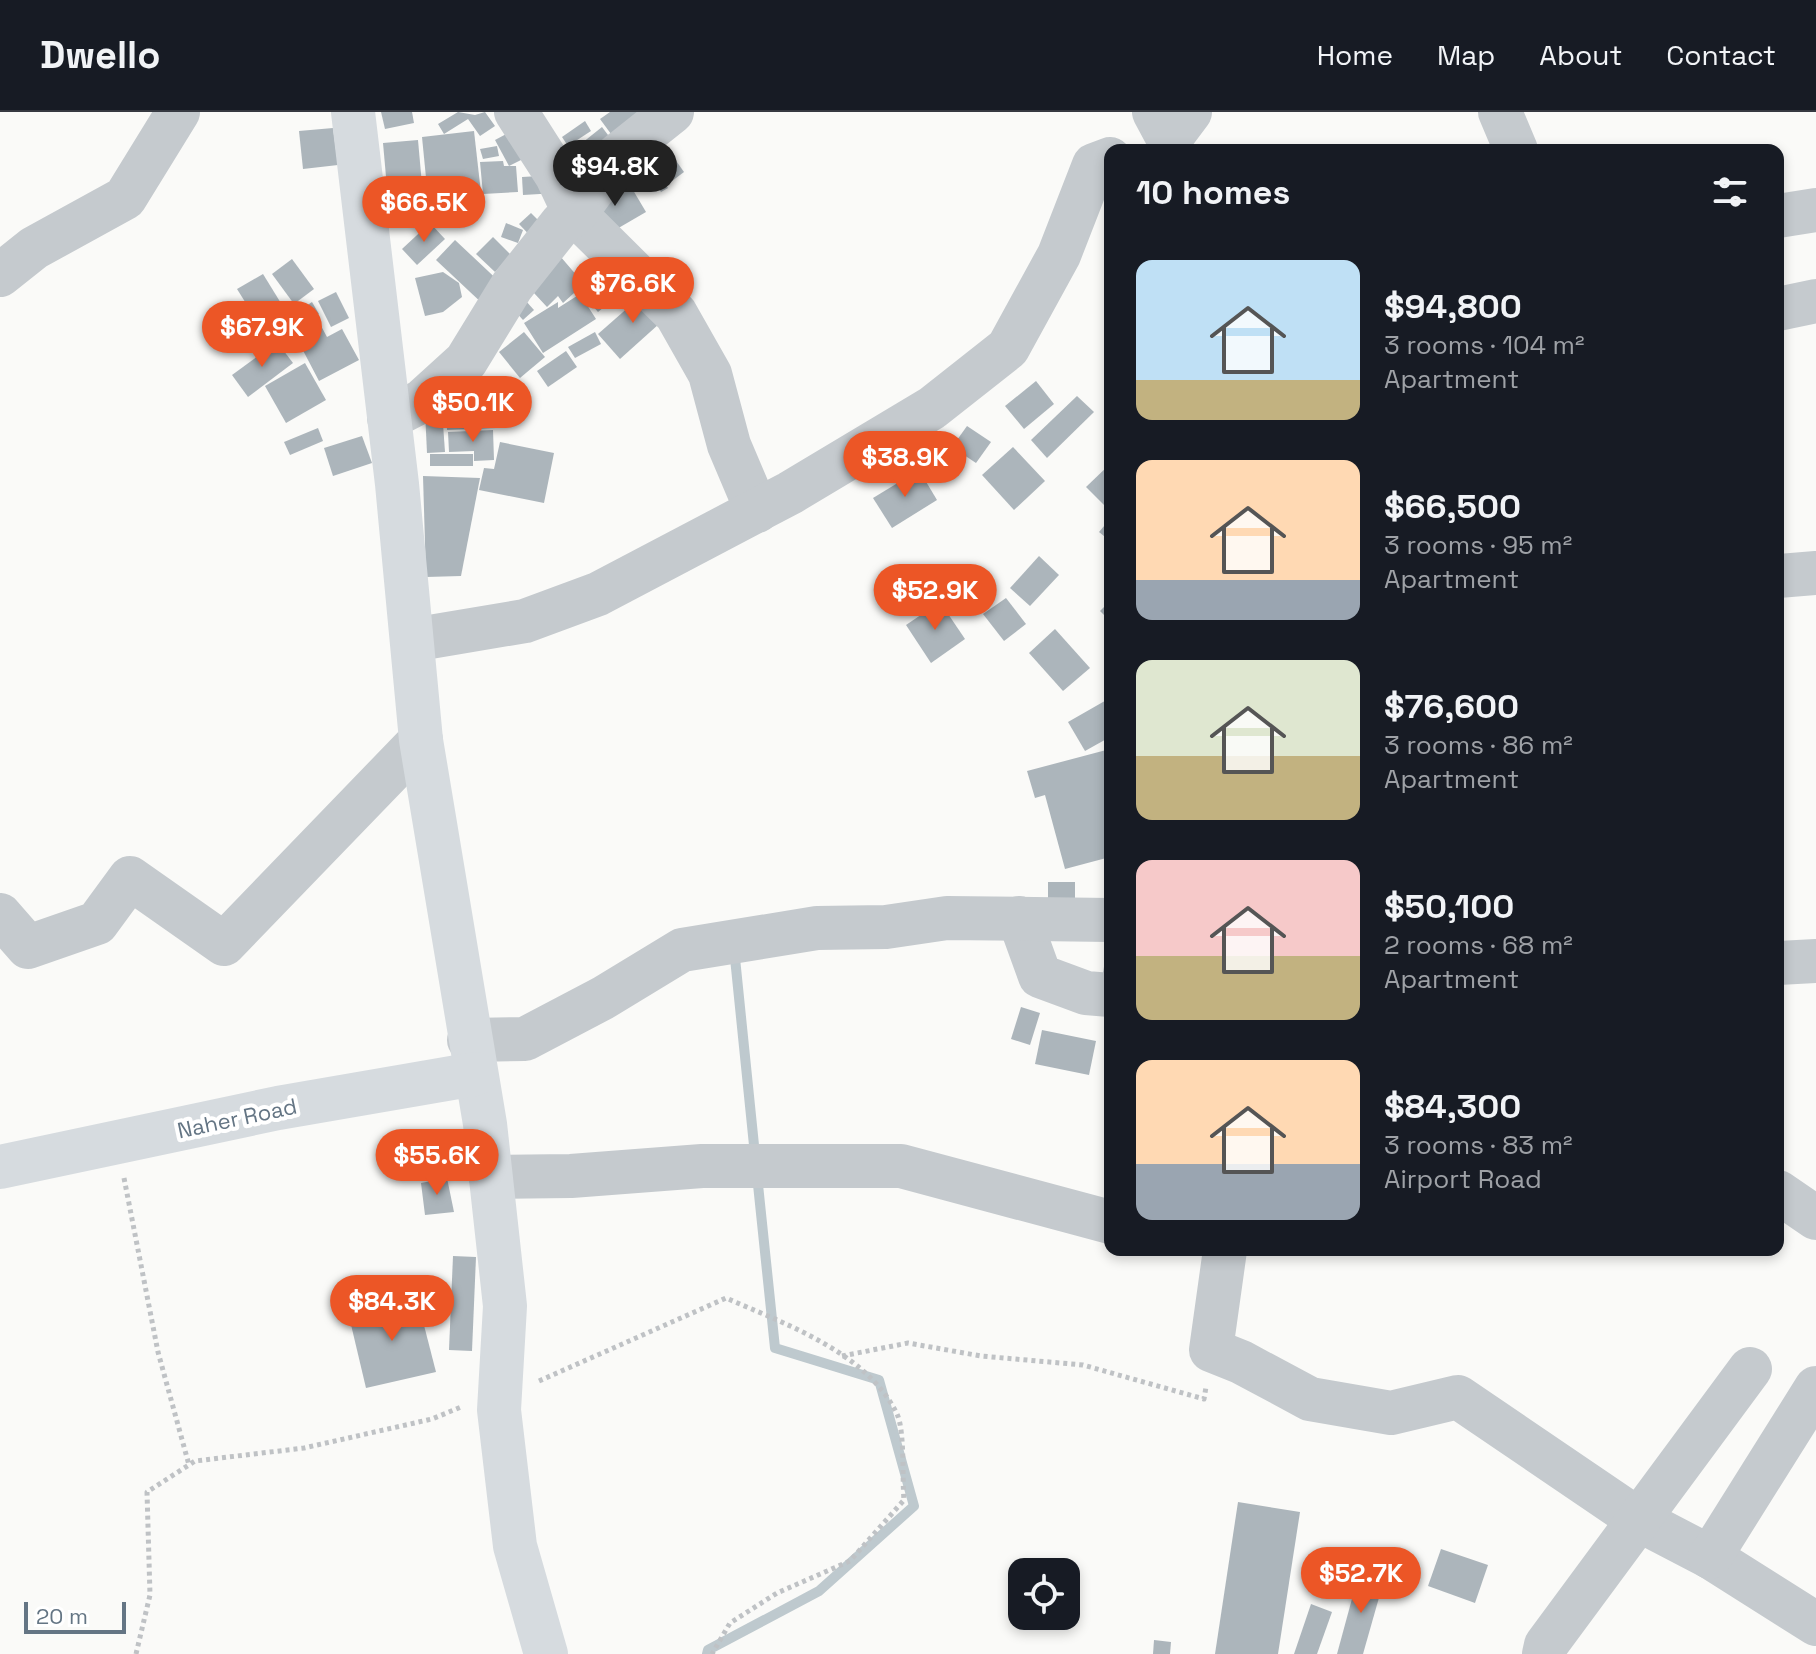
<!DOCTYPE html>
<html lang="en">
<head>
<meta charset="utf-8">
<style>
	body { margin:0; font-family:"Space Grotesk",sans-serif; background:#20242c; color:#f1f3f6; height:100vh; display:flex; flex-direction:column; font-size:30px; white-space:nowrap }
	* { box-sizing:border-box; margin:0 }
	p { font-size:26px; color:#9ea1a6 }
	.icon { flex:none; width:44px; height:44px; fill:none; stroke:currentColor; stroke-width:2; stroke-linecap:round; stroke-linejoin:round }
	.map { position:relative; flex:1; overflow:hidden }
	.drawer { position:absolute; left:1104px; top:32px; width:680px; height:1112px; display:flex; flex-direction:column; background:#171b24; border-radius:16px; box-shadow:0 4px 12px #0003 }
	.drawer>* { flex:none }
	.fabs { position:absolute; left:1008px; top:1446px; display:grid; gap:16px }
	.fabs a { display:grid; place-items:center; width:72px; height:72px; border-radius:16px; background:#171b24; box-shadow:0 4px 12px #0003; font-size:40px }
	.scale { position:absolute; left:24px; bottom:20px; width:102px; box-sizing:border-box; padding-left:8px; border:4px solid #647584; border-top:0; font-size:22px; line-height:28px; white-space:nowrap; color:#647584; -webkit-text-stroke:6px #fff; paint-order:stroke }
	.price { position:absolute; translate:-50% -68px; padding:0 18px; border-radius:28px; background:#ec5626; color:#fff; font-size:26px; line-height:52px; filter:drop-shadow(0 2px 4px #0008) }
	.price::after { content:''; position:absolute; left:50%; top:48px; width:24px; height:18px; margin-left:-12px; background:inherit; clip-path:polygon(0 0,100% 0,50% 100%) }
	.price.selected { background:#222; color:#fff }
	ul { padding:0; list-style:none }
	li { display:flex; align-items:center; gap:24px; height:200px; padding:0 32px }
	li span { display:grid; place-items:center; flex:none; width:224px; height:160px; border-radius:16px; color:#555 }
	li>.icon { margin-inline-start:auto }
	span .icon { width:96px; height:96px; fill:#fffc; stroke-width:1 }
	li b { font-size:34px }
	h2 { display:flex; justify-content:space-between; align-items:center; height:96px; padding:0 32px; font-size:34px }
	header { display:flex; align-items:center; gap:48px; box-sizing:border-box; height:112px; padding:0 40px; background:#171b24; border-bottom:2px solid #363941 }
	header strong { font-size:38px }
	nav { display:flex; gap:44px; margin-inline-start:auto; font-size:28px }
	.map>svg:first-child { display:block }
</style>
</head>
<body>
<header>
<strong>Dwello</strong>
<nav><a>Home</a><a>Map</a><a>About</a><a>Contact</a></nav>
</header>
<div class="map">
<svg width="1816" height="1542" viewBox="0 0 1816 1542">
	<rect width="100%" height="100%" fill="#fafaf8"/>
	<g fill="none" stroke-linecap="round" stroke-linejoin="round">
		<g stroke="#bec9ce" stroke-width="10">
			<polyline points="735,846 755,1043"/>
			<polyline points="707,1542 708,1538 819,1479 914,1394 879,1268 775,1236 757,1063"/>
		</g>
	</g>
	<g fill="#acb5bb">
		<polygon points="381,0 412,0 414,11 385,17"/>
		<polygon points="458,0 475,3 485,0 495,14 480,24 468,7 444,22 438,12"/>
		<polygon points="610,0 650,0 622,37 600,7"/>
		<polygon points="585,9 591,19 568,34 562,25"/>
		<polygon points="602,15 620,39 591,62 572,39"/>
		<polygon points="333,16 338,53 303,57 299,19"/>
		<polygon points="514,18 527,45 509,54 495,28"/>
		<polygon points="474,19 481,81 428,86 422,25"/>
		<polygon points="418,28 423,84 388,87 383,31"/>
		<polygon points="497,34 499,44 483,47 480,37"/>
		<polygon points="667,36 684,60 672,69 654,45"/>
		<polygon points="503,49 504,54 516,54 518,80 483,82 480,50"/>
		<polygon points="654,54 668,76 661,80 647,57"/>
		<polygon points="556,63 557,81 523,83 522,65"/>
		<polygon points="627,68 646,100 603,125 584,92"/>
		<polygon points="531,101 549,119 536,130 519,112"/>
		<polygon points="430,111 445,127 417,153 402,137"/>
		<polygon points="506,111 523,118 518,131 501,125"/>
		<polygon points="493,125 511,143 495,160 476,142"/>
		<polygon points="455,128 504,174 485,194 436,148"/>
		<polygon points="554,137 584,172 563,191 558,184 547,195 521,167"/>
		<polygon points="292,147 314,177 294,192 272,162"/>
		<polygon points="585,157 595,170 589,175 579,162"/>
		<polygon points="443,160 459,171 462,185 443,200 425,204 415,166"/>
		<polygon points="263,162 287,201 262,217 237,177"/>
		<polygon points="609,167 621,181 598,200 586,186"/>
		<polygon points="516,178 534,198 523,208 505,188"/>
		<polygon points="647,179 669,203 620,247 598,222"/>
		<polygon points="336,180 349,206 331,215 318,189"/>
		<polygon points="580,182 596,207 543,241 524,211 558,190 558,196"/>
		<polygon points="312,190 319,202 284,226 277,214"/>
		<polygon points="320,212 327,225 342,217 359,248 319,269 296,225"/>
		<polygon points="524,220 545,245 520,266 499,240"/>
		<polygon points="595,220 601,232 575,246 568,235"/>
		<polygon points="277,230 293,251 248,285 232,263"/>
		<polygon points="566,239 577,255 548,275 537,259"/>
		<polygon points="305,251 326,288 286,311 265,274"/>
		<polygon points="1036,269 1054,292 1024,317 1005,294"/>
		<polygon points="479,275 480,289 495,289 496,316 447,318 446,287 452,276"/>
		<polygon points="1077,284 1094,300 1047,346 1031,328"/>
		<polygon points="442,298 445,340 427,341 425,299"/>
		<polygon points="967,314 991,330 976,351 952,335"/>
		<polygon points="318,316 323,329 290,343 284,330"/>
		<polygon points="493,318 494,348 474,349 474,339 449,340 448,320"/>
		<polygon points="362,324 372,351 333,364 324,336"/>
		<polygon points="500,330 554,341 544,391 479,378 484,356 494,357"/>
		<polygon points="1013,335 1045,369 1014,398 982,363"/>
		<rect x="430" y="342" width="43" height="12"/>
		<polygon points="1110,352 1110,399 1086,375"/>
		<polygon points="919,358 937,388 892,416 873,386"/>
		<polygon points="423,364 480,366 461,464 426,465"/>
		<polygon points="1110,407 1110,429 1099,420"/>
		<polygon points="1039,444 1059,463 1030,494 1010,476"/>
		<polygon points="1006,486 1026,512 1004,529 983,502"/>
		<polygon points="1110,489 1110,509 1100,499"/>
		<polygon points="940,490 965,527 931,551 906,513"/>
		<polygon points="1055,517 1090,556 1063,579 1029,541"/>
		<polygon points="1110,586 1110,625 1085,639 1068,610"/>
		<polygon points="1110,637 1110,745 1065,757 1045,683 1035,686 1027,659"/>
		<rect x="1048" y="770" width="27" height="32"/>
		<polygon points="1110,811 1110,863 1103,862"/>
		<polygon points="1021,895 1040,901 1030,933 1011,927"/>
		<polygon points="1042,918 1096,929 1089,963 1035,952"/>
		<polygon points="447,1066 454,1100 425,1103 421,1071"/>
		<polygon points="453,1144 476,1145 472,1239 449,1238"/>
		<polygon points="417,1186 436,1260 366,1276 348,1200"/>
		<polygon points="1238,1390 1300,1400 1278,1542 1215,1542"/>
		<polygon points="1441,1437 1488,1453 1475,1491 1428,1474"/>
		<polygon points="1359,1461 1384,1468 1363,1542 1337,1542"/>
		<polygon points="1311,1492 1332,1500 1317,1542 1294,1542"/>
		<polygon points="1154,1528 1171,1530 1170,1542 1153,1542"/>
	</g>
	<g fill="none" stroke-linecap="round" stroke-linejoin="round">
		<g stroke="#bfc2c5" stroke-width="5" stroke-dasharray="4 4" stroke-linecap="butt">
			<polyline points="124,1066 158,1240 189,1353"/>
			<polyline points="842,1244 908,1231 981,1244 1083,1253 1204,1287 1206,1275"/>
			<path d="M539,1269L726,1186C785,1212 867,1240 897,1302C905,1319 902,1367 904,1388L850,1449L777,1481L730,1511L712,1542"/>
			<polyline points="136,1542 150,1483 147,1380 195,1349 304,1336 432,1307 461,1295"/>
		</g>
		<g stroke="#c5cace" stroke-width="44">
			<polyline points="516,0 557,64 575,102 676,202 710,262 729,333 757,399"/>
			<polyline points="1154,0 1169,28 1190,0"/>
			<polyline points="1500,0 1516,38"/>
			<polyline points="1778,104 1816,98"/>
			<polyline points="0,163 34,136 125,86 178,0"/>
			<polyline points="1778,197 1816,189"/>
			<polyline points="389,306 422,289 466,249 512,174 562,111 575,102 618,43 672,0"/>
			<polyline points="1778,464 1816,461"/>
			<polyline points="412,528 525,509 598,482 790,381 932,296 1008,236 1059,143 1094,53 1110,47"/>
			<polyline points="0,803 28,835 97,811 130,766 224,832 421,628"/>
			<polyline points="1019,806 1040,864 1086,881 1110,883"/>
			<polyline points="1778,851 1816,849"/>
			<polyline points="469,928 525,927 603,886 682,838 817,816 886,815 947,806 1110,808"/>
			<polyline points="491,1065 571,1064 702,1054 901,1054 1110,1110"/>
			<polyline points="1778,1080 1816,1106"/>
			<polyline points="1225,1138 1211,1238 1241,1250 1310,1287 1391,1301 1458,1285 1639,1408 1710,1445 1816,1512"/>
			<polyline points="1710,1445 1816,1276"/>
			<polyline points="1544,1542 1546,1533 1750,1257"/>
		</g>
		<g stroke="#d6dbdf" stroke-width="44">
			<polyline points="353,0 397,372 421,628 485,1012 505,1194 499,1298 515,1434 546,1542"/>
			<polyline points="0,1055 278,996 475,962"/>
		</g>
	</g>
	<g text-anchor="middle" stroke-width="8" stroke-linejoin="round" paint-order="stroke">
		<g font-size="22" fill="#647584" stroke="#fff">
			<text transform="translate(237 1006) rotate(-12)" y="8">Naher Road</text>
		</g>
	</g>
</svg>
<div class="fabs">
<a><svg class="icon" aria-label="locate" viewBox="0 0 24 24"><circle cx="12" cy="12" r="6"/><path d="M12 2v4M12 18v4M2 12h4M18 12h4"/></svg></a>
</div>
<div class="scale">20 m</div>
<b class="price selected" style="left:615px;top:96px">$94.8K</b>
<b class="price" style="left:424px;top:132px">$66.5K</b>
<b class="price" style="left:633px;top:213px">$76.6K</b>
<b class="price" style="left:262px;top:257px">$67.9K</b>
<b class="price" style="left:473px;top:332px">$50.1K</b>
<b class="price" style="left:905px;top:387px">$38.9K</b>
<b class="price" style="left:935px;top:520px">$52.9K</b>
<b class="price" style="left:437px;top:1085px">$55.6K</b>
<b class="price" style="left:392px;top:1231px">$84.3K</b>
<b class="price" style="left:1361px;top:1503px">$52.7K</b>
<section class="drawer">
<h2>10 homes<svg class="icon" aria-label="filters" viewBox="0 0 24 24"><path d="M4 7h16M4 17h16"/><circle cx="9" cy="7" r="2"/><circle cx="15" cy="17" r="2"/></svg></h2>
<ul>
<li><span style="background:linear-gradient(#bfe0f5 75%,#c2b280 0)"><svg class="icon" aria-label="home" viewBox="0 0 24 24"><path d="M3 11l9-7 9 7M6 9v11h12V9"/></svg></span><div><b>$94,800</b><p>3 rooms · 104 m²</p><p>Apartment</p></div></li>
<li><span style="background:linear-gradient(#ffd9b3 75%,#9aa5b1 0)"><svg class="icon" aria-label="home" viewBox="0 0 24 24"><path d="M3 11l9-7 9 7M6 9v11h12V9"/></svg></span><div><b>$66,500</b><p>3 rooms · 95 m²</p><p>Apartment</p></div></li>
<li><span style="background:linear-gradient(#dfe7d0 60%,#c2b280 0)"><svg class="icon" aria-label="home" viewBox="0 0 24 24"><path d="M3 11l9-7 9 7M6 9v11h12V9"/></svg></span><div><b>$76,600</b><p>3 rooms · 86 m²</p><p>Apartment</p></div></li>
<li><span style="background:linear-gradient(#f6c9c9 60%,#c2b280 0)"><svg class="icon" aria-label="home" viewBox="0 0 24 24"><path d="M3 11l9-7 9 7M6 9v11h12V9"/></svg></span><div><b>$50,100</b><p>2 rooms · 68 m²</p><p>Apartment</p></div></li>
<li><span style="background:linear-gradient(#ffd9b3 65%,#9aa5b1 0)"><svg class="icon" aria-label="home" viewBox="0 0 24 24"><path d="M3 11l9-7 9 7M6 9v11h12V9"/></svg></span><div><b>$84,300</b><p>3 rooms · 83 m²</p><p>Airport Road</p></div></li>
</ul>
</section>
</div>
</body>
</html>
